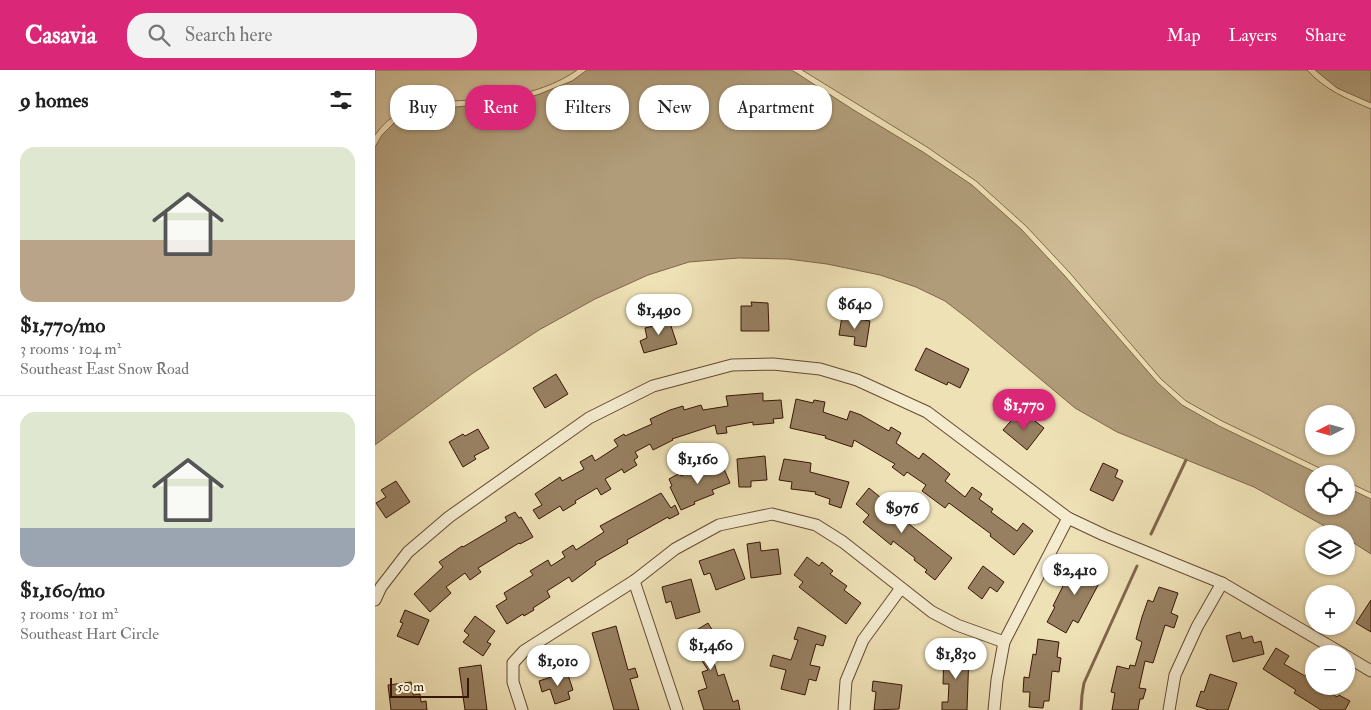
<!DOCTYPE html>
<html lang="en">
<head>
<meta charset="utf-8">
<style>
	body { margin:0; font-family:"IM FELL Double Pica",serif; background:#f2f2f2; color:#222; height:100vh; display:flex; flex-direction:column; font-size:19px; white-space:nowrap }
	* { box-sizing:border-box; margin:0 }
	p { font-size:16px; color:#767676 }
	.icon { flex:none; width:28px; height:28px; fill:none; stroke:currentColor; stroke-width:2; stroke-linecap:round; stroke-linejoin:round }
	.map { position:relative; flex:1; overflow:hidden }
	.drawer { display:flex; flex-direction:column; background:#fff; width:375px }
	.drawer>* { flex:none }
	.top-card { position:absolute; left:15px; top:15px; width:475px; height:45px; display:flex; gap:10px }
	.needle { width:32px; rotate:264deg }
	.buttons { position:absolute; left:930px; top:335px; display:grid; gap:10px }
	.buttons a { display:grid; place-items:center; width:50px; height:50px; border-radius:50%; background:#fff; box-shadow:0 1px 4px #0004; font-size:25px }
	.scale { position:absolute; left:15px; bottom:12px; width:79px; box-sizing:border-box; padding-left:5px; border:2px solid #371604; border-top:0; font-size:14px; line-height:18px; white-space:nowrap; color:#371604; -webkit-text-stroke:4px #f5ecd0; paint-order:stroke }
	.price { position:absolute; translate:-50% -42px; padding:0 11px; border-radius:18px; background:#fff; color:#222; font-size:16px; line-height:32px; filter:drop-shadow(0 1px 2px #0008) }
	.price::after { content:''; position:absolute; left:50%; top:30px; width:15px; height:11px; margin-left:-8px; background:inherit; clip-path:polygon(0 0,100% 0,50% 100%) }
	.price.selected { background:#db2777; color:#fff }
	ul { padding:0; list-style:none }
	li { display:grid; align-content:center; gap:10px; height:265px; padding:0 20px }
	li+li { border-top:1px solid #e0e0e0 }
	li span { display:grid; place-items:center; height:155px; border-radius:15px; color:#555 }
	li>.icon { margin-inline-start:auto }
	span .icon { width:90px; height:90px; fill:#fffc; stroke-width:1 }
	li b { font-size:21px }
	h2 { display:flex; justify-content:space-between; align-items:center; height:60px; padding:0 20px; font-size:21px }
	.pill { padding:0 18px; border-radius:20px; background:#fff; box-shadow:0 1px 4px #0004; font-size:18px; line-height:45px }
	.pill.selected { background:#db2777; color:#fff }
	header { display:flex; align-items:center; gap:30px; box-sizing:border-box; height:70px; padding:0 25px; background:#db2777; color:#fff }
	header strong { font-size:24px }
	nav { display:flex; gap:28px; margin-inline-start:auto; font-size:18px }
	.search { width:350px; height:45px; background:#f2f2f2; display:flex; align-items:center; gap:12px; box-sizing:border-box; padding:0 18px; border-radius:20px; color:#767676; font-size:19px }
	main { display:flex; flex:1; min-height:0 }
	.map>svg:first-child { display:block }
</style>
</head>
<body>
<header>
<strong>Casavia</strong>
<div class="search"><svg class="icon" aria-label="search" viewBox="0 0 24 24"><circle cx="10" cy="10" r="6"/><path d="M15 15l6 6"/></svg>Search here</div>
<nav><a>Map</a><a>Layers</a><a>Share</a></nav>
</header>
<main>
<section class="drawer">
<h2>9 homes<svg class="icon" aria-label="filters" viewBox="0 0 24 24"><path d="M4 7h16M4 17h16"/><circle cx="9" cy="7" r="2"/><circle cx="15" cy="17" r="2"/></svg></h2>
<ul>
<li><span style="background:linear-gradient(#dfe7d0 60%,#b9a48a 0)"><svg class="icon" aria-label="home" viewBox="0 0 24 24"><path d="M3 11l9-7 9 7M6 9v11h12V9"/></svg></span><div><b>$1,770/mo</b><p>3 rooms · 104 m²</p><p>Southeast East Snow Road</p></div></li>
<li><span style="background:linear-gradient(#dfe7d0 75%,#9aa5b1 0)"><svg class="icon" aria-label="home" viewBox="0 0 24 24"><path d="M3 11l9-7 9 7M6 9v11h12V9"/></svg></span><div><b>$1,160/mo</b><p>3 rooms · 101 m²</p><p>Southeast Hart Circle</p></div></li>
</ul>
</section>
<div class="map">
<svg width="996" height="640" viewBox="0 0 996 640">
	<rect width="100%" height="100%" fill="#efe1b6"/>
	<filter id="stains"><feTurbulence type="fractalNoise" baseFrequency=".004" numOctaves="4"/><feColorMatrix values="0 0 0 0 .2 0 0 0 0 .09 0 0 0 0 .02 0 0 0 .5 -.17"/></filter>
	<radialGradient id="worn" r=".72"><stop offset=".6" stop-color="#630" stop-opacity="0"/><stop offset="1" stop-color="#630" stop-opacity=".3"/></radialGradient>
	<g fill="#d0be98" stroke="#846a4e" fill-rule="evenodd">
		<path d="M0,0H202C183,14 155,23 131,27C86,35 30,21 0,65Z"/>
		<path d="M427,0H932C950,20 972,29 996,39V423L971,411V404H957L847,351L811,331L786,309L694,202L651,156L601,111L552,77ZM939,344H971V376H939Z"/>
	</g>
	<g fill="#b09c79" stroke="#80664a">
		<polygon points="212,0 416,0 420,2 477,39 548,82 597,115 646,159 689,205 782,312 807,335 844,356 944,404 939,404 939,436 971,436 971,417 996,429 996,484 971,468 971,464 964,464 879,417 742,362 700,338 596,251 570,231 541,217 505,205 452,194 413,189 363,188 314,192 273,205 220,229 164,260 98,303 0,375 0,77 7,65 21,51 40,41 132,32 162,25 197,11"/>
		<polygon points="940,0 996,0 996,33 962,18"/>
	</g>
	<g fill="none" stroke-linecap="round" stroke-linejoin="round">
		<g stroke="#80664a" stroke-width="3">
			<polyline points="776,464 811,390"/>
			<polyline points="706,640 707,625 709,613 762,496"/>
		</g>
	</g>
	<g fill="#978061" stroke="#371604">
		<polygon points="376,232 393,233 394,261 366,261 366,236 377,236"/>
		<polygon points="467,246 495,251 491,277 479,275 480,267 464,265"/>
		<polygon points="293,247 302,274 269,283 265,271 272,268 270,258 279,256 278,252"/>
		<polygon points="551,278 594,299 585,318 573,312 572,315 540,300"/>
		<polygon points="181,304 193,324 170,338 158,318"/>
		<polygon points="388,323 388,331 406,330 408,348 398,349 399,353 378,355 378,352 351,357 352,363 342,364 340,355 297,369 298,370 278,380 275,374 260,382 263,387 259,390 262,395 249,403 247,399 230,409 236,419 226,425 222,418 200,431 201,433 188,441 185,436 164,449 158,440 167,435 160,424 185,407 187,411 209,399 205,392 217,385 220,391 243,376 239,370 249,364 250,366 277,354 275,349 295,340 308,336 309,340 326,335 328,340 353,336 351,326"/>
		<polygon points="421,329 438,333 439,330 450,332 448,342 472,350 475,341 486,345 514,361 516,357 526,363 521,373 544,389 548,383 556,389 575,404 570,411 590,427 597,417 607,424 604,429 618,439 616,442 642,461 648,453 658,461 639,485 615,466 616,464 574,433 570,438 547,421 551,415 532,402 529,406 517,397 520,394 479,370 477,377 450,368 451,366 415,358"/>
		<polygon points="642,344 652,353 656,348 669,358 652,380 628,360"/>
		<polygon points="103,359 114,378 99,386 101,389 88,397 74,372 88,364 90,366"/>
		<polygon points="390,386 392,410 376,411 376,417 364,417 362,389"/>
		<polygon points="409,389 436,393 435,402 474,412 466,438 454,434 455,429 440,424 441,422 416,419 417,412 404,410"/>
		<polygon points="728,393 743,400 740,407 748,411 738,431 715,420"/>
		<polygon points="347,394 355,413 337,420 339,424 319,432 320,434 306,440 295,417 297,416 294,409 305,403 306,406 331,396 332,400"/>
		<polygon points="21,411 35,432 11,448 1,433 11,427 6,420"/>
		<polygon points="494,418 517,437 515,439 577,488 560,510 550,502 552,500 539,490 540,488 518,471 516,475 488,452 494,445 481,434"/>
		<polygon points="286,423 296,438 300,435 304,444 294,449 293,447 252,470 253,473 220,492 221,494 197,512 194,507 172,521 175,527 158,538 159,540 149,546 148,544 132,554 121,536 132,529 129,523 158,505 155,501 173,490 176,496 190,487 187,482 198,475 201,480 229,462 225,456"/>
		<polygon points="140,442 144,448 146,447 158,467 145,474 144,473 103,498 106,502 95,510 90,503 71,517 76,523 55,542 39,524 68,497 64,492 87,476 88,477 132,451 130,447"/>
		<polygon points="385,472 386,481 403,479 406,504 376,508 372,474"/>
		<polygon points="359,479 370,509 341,520 335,503 329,505 324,491"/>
		<polygon points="432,487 444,496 447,492 458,501 455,504 472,516 469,520 486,533 471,554 424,517 428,512 419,505"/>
		<polygon points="709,491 730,502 703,553 698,550 691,563 672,552 680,537 678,536 688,516 686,515 692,503 701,507"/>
		<polygon points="608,496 629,512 622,522 615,517 607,529 593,518"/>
		<polygon points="316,509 325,542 301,549 296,531 291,533 287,517"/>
		<polygon points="784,517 803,523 796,543 803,546 799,558 790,555 778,593 770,591 764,618 771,619 768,629 765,629 763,640 737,640 740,623 736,622 742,596 754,599 755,595 760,596 767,572 761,569 767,547 773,530 778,532"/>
		<polygon points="996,530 996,562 981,553"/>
		<polygon points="30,540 54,550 43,575 22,566 28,553 25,552"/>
		<polygon points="100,546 120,561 112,572 116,574 108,586 88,572 94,565 89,561"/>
		<polygon points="333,553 349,579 337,586 343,606 349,604 358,632 363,630 365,640 329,640 323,621 332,618 327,602 333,600 318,577 314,580 307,569"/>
		<polygon points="241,556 253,600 260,598 263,607 255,609 264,640 239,640 217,563"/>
		<polygon points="423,557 451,566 448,576 441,574 435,595 445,597 441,611 434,609 430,625 406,619 411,600 395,596 398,585 416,590 423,570 419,569"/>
		<polygon points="865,562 867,569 877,566 879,573 886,571 889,584 858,592 851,566"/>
		<polygon points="663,569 684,572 682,587 686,588 684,602 677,601 674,631 669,631 668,638 654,637 655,622 648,622 649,607 654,608 658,584 661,585"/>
		<polygon points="901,578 914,586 909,594 930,606 939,592 939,616 945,616 962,627 964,625 975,631 970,640 946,640 919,623 921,620 888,599"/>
		<polygon points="569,582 594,583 592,640 567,640 567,632 573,632 574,614 568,614"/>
		<polygon points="106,595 112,640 90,640 84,598"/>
		<polygon points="192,602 198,620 193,622 195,629 180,634 175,619 167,622 164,611"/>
		<polygon points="835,604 862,613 853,640 834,640 821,636 826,621 829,622"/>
		<polygon points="498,611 527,615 524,639 499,640 501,622 497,621"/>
		<polygon points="36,612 38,625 45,624 46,632 51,631 52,640 16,640 13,615"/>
	</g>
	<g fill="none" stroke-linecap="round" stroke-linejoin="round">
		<g stroke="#654930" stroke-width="13">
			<g id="street">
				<polyline points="259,511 302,640"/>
				<polyline points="0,530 6,517 33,482 74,447 214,348 278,316 357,295 398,294 445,299 482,310 552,342 693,448 729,465 847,513 968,584"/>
				<polyline points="971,586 996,601"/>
				<polyline points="147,640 138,612 138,593 149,581 259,511 300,479 344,455 397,444 441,455 468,472 557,542 582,555 629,572"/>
				<polyline points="469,640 471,611 488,570 526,518"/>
				<polyline points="619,640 622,610 629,572 693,448"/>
				<polyline points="794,640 800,605 822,557 847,513"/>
			</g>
		</g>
		<use href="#street" stroke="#f5ecd0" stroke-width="11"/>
	</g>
	<rect width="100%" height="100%" filter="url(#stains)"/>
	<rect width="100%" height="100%" fill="url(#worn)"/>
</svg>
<div class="buttons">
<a><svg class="needle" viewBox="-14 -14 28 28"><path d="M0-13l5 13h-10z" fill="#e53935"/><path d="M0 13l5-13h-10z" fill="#767676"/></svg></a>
<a><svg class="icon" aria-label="locate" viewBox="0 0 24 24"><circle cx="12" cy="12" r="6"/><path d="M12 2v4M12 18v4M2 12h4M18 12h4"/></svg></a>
<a><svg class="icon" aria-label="layers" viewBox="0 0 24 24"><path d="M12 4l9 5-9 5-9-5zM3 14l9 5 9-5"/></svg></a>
<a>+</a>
<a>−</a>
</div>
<div class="scale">50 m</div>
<b class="price" style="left:480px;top:260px">$640</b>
<b class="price" style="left:284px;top:266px">$1,490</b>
<b class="price selected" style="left:649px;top:361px">$1,770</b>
<b class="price" style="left:323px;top:415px">$1,160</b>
<b class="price" style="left:527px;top:464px">$976</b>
<b class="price" style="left:700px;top:526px">$2,410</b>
<b class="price" style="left:336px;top:601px">$1,460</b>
<b class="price" style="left:581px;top:610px">$1,830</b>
<b class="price" style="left:183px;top:617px">$1,010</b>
<div class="top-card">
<a class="pill">Buy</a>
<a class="pill selected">Rent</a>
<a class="pill">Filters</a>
<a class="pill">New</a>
<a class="pill">Apartment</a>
</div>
</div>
</main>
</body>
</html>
